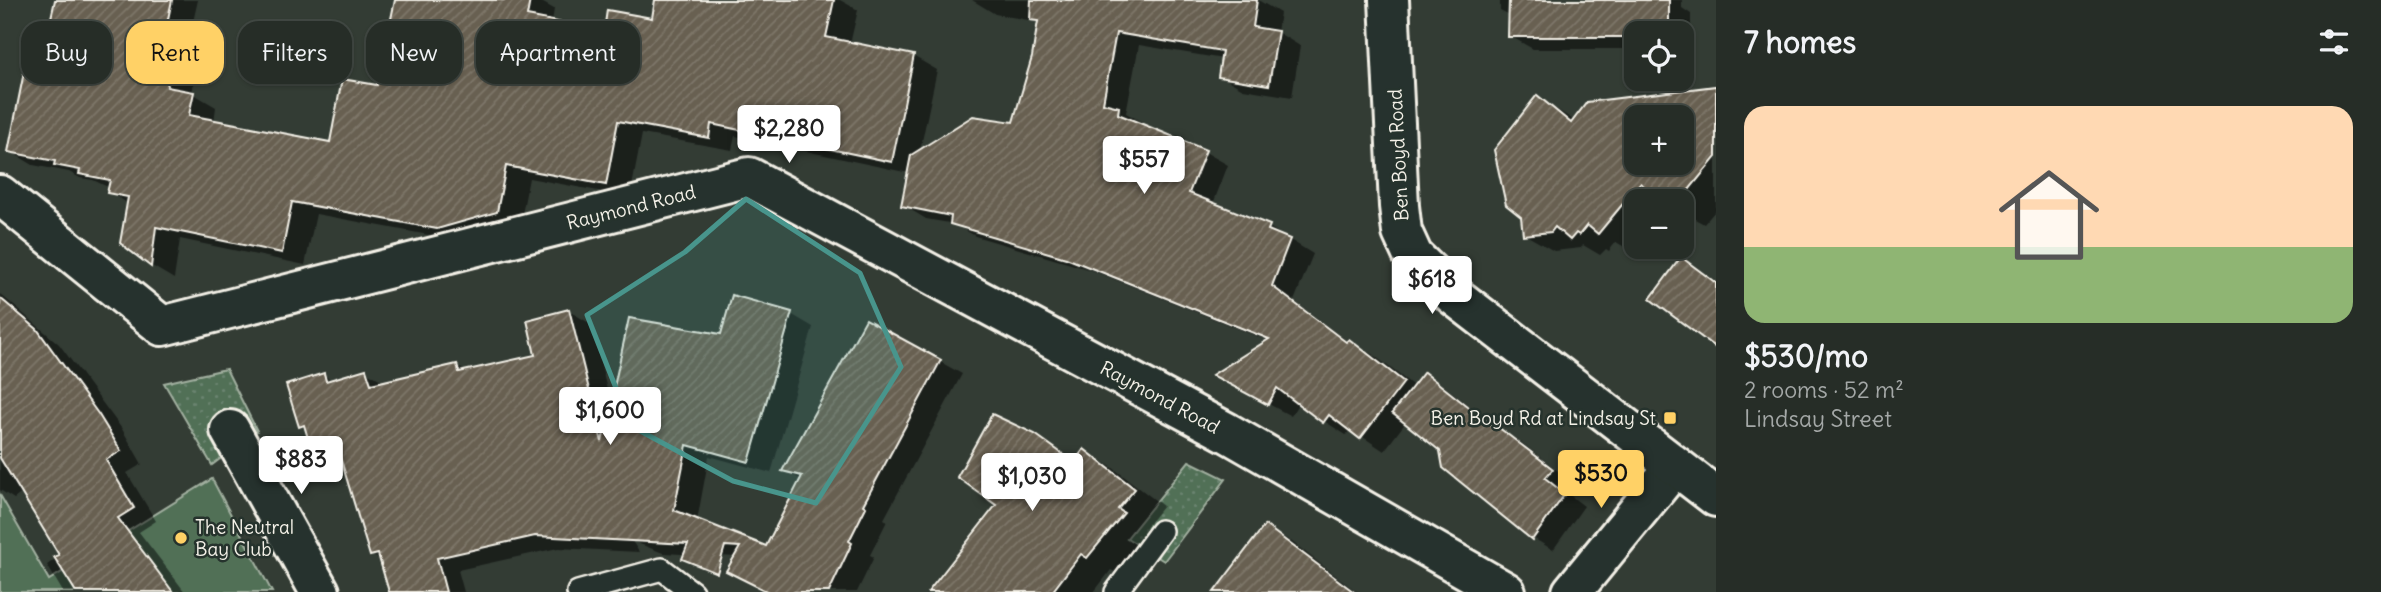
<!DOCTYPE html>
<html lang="en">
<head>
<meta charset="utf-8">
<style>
	body { margin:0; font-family:Delius,sans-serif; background:#2e352f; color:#f1f3f6; height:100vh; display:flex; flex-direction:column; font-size:26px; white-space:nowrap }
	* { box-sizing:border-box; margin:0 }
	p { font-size:23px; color:#a4a8a7 }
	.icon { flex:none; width:38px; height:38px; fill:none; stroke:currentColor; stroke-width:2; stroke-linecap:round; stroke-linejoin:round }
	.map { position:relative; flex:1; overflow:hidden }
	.details { display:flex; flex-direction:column; background:#262d27; width:665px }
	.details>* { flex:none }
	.hud { position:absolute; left:21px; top:21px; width:665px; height:63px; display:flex; gap:14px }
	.controls { position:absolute; left:1624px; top:21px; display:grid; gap:14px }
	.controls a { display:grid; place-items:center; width:70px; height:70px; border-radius:14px; background:#262d27; box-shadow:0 2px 5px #0004,0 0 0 2px #424944; font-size:35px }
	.price { position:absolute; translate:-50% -60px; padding:0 16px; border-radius:7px; background:#fff; color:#222; font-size:23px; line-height:46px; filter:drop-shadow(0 2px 4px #0008) }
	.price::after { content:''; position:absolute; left:50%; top:42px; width:21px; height:16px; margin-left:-10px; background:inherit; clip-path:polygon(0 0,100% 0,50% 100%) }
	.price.on { background:#ffd166; color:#111 }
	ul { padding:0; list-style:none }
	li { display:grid; align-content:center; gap:14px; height:371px; padding:0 28px }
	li+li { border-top:2px solid #424944 }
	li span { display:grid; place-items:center; height:217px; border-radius:21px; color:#555 }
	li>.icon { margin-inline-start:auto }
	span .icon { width:126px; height:126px; fill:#fffc; stroke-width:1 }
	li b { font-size:30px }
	h2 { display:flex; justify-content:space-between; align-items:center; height:84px; padding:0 28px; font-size:30px }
	.chip { padding:0 24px; border-radius:21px; background:#262d27; box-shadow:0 2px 5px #0004,0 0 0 2px #424944; font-size:24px; line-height:63px }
	.chip.on { background:#ffd166; color:#111 }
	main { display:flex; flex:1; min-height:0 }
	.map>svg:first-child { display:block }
</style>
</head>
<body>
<main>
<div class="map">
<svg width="1716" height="592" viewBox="0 0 1716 592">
	<defs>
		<pattern id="grass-dots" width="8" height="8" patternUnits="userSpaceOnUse" patternTransform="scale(1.75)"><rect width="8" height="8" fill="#516f57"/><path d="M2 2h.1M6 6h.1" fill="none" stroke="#6b846f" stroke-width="1.8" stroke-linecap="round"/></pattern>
		<pattern id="building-hatch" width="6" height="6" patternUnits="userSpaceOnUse" patternTransform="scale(1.75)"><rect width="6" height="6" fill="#686051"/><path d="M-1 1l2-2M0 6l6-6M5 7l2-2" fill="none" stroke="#7e776a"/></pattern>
	</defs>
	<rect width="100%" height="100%" fill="#333c34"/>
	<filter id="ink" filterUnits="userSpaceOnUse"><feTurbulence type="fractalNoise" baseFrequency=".0143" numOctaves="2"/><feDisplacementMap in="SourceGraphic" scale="14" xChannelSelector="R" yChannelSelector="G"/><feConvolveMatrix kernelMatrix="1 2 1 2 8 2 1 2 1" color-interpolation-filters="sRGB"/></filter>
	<g filter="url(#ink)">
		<g fill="url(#grass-dots)" stroke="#a2b0a0" stroke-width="2">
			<polygon points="226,369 257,431 212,465 164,383"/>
			<polygon points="1189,461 1226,479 1164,561 1127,538"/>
		</g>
		<polygon fill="#516f57" stroke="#a2b0a0" stroke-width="2" points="212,479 272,592 0,592 0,495 49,580"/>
		<g fill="#0007" fill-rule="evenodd">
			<polygon points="57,0 198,0 187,48 199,55 192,93 216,107 214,122 332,144 378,87 396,0 538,0 554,9 552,23 605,33 653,20 657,0 840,0 858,10 850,44 913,56 937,70 920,151 1014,123 1034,57 1039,22 995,14 972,0 1258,0 1280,13 1277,32 1300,46 1292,97 1243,89 1220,76 1223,59 1139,45 1126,113 1142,122 1141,125 1205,152 1228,165 1213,204 1269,227 1313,254 1294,301 1348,342 1372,354 1415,387 1425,374 1444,386 1500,430 1518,440 1571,481 1563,490 1584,506 1553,550 1533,538 1445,467 1441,450 1406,422 1384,451 1351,429 1346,435 1324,421 1299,402 1291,416 1237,387 1269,341 1091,270 975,236 955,224 926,219 903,205 909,173 735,136 732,150 642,134 630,197 529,178 520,225 461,241 316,214 305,265 180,239 174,279 152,266 122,242 129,204 109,192 110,188 93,180 80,178 69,172 33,165 10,151 47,47"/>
			<polygon points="1500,0 1682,0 1682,8 1691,14 1691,49 1682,49 1682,33 1636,33 1636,49 1533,49 1510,36 1510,16 1500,11"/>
			<path d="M1716,88V210L1704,224L1682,212V201H1636V239L1628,249L1616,242L1609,251L1606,249L1600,255L1583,245L1581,248L1554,251L1524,234L1537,97L1575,121L1588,104ZM1636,117H1682V163H1636Z"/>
			<polygon points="1681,259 1716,281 1716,346 1652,299"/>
			<polygon points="0,294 59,344 122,429 142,464 127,473 156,521 139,532 185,592 63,592 47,565 61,555 23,492 14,499 0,490"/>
			<polygon points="569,311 591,324 611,406 722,336 791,314 813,327 771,473 709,456 697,521 767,549 802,480 784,470 867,321 962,374 884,519 887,521 870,555 874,557 857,592 768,592 737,557 663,553 632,541 639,552 558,548 458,570 464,592 391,592 382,561 372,555 345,467 338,469 315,457 307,429 300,426 324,375 333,381 365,371 385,382 456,366 468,372 537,357"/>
			<polygon points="1035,436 1076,461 1084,451 1113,468 1163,506 1146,527 1152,531 1117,573 1111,570 1094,592 930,592 999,505"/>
			<polygon points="1266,527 1292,542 1357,592 1239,592"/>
		</g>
		<g fill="url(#building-hatch)" stroke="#f4f1e8" stroke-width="2" fill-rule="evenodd">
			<polygon points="55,0 172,0 164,38 176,40 167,87 194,92 189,115 330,142 342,79 377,85 395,0 530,0 527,16 604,31 607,10 652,18 655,0 834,0 826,37 914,55 892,162 711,124 709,138 618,121 606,185 506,166 497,212 437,229 292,202 282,253 156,227 151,267 120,243 128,197 107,193 110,180 79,174 80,170 54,165 55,161 8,152 30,42 45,45"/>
			<polygon points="1031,0 1257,0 1253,27 1278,31 1269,85 1218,77 1222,51 1116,33 1103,103 1119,107 1118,114 1206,150 1189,193 1270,225 1268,230 1290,239 1272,286 1346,342 1349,339 1404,382 1360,439 1329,415 1323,423 1277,388 1268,405 1212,375 1269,339 1066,258 950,224 951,216 901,206 911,155 973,116 1013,122 1032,57 1038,21 1030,20"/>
			<polygon points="1509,0 1669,0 1669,33 1636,33 1636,37 1508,37"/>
			<path d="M1716,86V157L1680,201H1664L1640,183L1598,234L1587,225L1579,235L1576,233L1570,240L1555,227L1551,232L1523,235L1521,217L1506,205L1494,150L1537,95L1571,123L1587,102ZM1636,117H1682V163H1636Z"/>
			<polygon points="1681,257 1716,283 1716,348 1650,299"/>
			<polygon points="732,295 792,312 749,462 687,445 674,510 766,546 802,476 782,471 866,319 941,360 863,505 866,507 849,541 852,543 829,592 768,592 726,571 740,547 725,546 717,573 682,559 688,544 535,536 437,558 446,592 389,592 378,554 370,556 338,450 314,458 304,425 299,427 286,385 324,373 326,381 366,369 371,384 457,364 459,372 535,355 527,320 569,309 602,442 629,318 721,334"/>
			<polygon points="0,298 37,329 99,415 121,451 106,460 134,508 118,518 173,592 76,592 54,557 59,555 0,458"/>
			<polygon points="1424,372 1496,429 1498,427 1553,469 1545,478 1565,494 1532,540 1443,468 1440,451 1392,413"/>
			<polygon points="992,414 1035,434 1074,462 1084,449 1135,489 1118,509 1124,513 1087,558 1081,554 1052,592 928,592 996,505 957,477"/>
			<polygon points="1265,525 1354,592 1214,592"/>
		</g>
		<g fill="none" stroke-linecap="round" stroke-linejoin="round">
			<g stroke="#f4f1e8" stroke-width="26">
				<g id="lane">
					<polyline points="578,592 662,569 692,592"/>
					<polyline points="1116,592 1161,531"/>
				</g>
			</g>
			<g stroke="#f4f1e8" stroke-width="44">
				<g id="street">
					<polyline points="0,195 162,326 749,177 1228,433 1506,592"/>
					<polyline points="230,430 320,592"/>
					<polyline points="1572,592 1675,466"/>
				</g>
			</g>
			<g stroke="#f4f1e8" stroke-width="44">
				<polyline id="secondary" points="1389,0 1399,206 1402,232 1413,256 1453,295 1716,497"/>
			</g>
			<use href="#lane" stroke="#26332d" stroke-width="21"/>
			<use href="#street" stroke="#26332d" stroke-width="38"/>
			<use href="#secondary" stroke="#26332d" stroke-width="38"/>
		</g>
	</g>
	<path fill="#48958c" fill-opacity="0.2" stroke="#48958c" stroke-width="5" stroke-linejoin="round" d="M746,199L860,273L901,367L816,503L733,481L631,426L587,315L685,252Z"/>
	<g fill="#ffd166" stroke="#26332d" stroke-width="2.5">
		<rect x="1663" y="411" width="14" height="14" rx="3.5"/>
		<circle cx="181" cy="538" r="7"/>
	</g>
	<g text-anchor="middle" stroke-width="5" stroke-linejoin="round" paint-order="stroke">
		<g font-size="19" fill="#f4f1e8" stroke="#26332d">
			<text transform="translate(1398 155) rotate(-93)" y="7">Ben Boyd Road</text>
			<text transform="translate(631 207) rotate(-14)" y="7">Raymond Road</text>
			<text transform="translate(1160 397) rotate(28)" y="7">Raymond Road</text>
		</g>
		<g font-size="19" fill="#f4f1e8" stroke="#26332d" text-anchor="end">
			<text x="1656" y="425">Ben Boyd Rd at Lindsay St</text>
			<text x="195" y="534" text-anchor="start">The Neutral<tspan x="195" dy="22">Bay Club</tspan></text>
		</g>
	</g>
</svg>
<div class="controls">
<a><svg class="icon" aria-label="locate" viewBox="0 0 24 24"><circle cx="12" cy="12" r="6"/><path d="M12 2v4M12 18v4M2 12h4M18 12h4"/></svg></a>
<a>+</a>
<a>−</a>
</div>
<b class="price" style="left:789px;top:165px">$2,280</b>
<b class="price" style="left:1144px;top:196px">$557</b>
<b class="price" style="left:1432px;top:316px">$618</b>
<b class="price" style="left:610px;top:447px">$1,600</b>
<b class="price" style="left:301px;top:496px">$883</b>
<b class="price on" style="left:1601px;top:510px">$530</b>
<b class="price" style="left:1032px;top:513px">$1,030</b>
<div class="hud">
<a class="chip">Buy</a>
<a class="chip on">Rent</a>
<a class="chip">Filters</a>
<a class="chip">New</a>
<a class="chip">Apartment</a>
</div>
</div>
<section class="details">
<h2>7 homes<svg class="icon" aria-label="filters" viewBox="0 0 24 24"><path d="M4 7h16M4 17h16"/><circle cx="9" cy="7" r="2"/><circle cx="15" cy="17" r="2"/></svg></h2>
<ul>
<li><span style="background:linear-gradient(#ffd9b3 65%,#8fb573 0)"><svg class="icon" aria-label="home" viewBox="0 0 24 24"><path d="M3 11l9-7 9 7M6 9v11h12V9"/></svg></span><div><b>$530/mo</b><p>2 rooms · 52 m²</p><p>Lindsay Street</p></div></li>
</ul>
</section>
</main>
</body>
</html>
